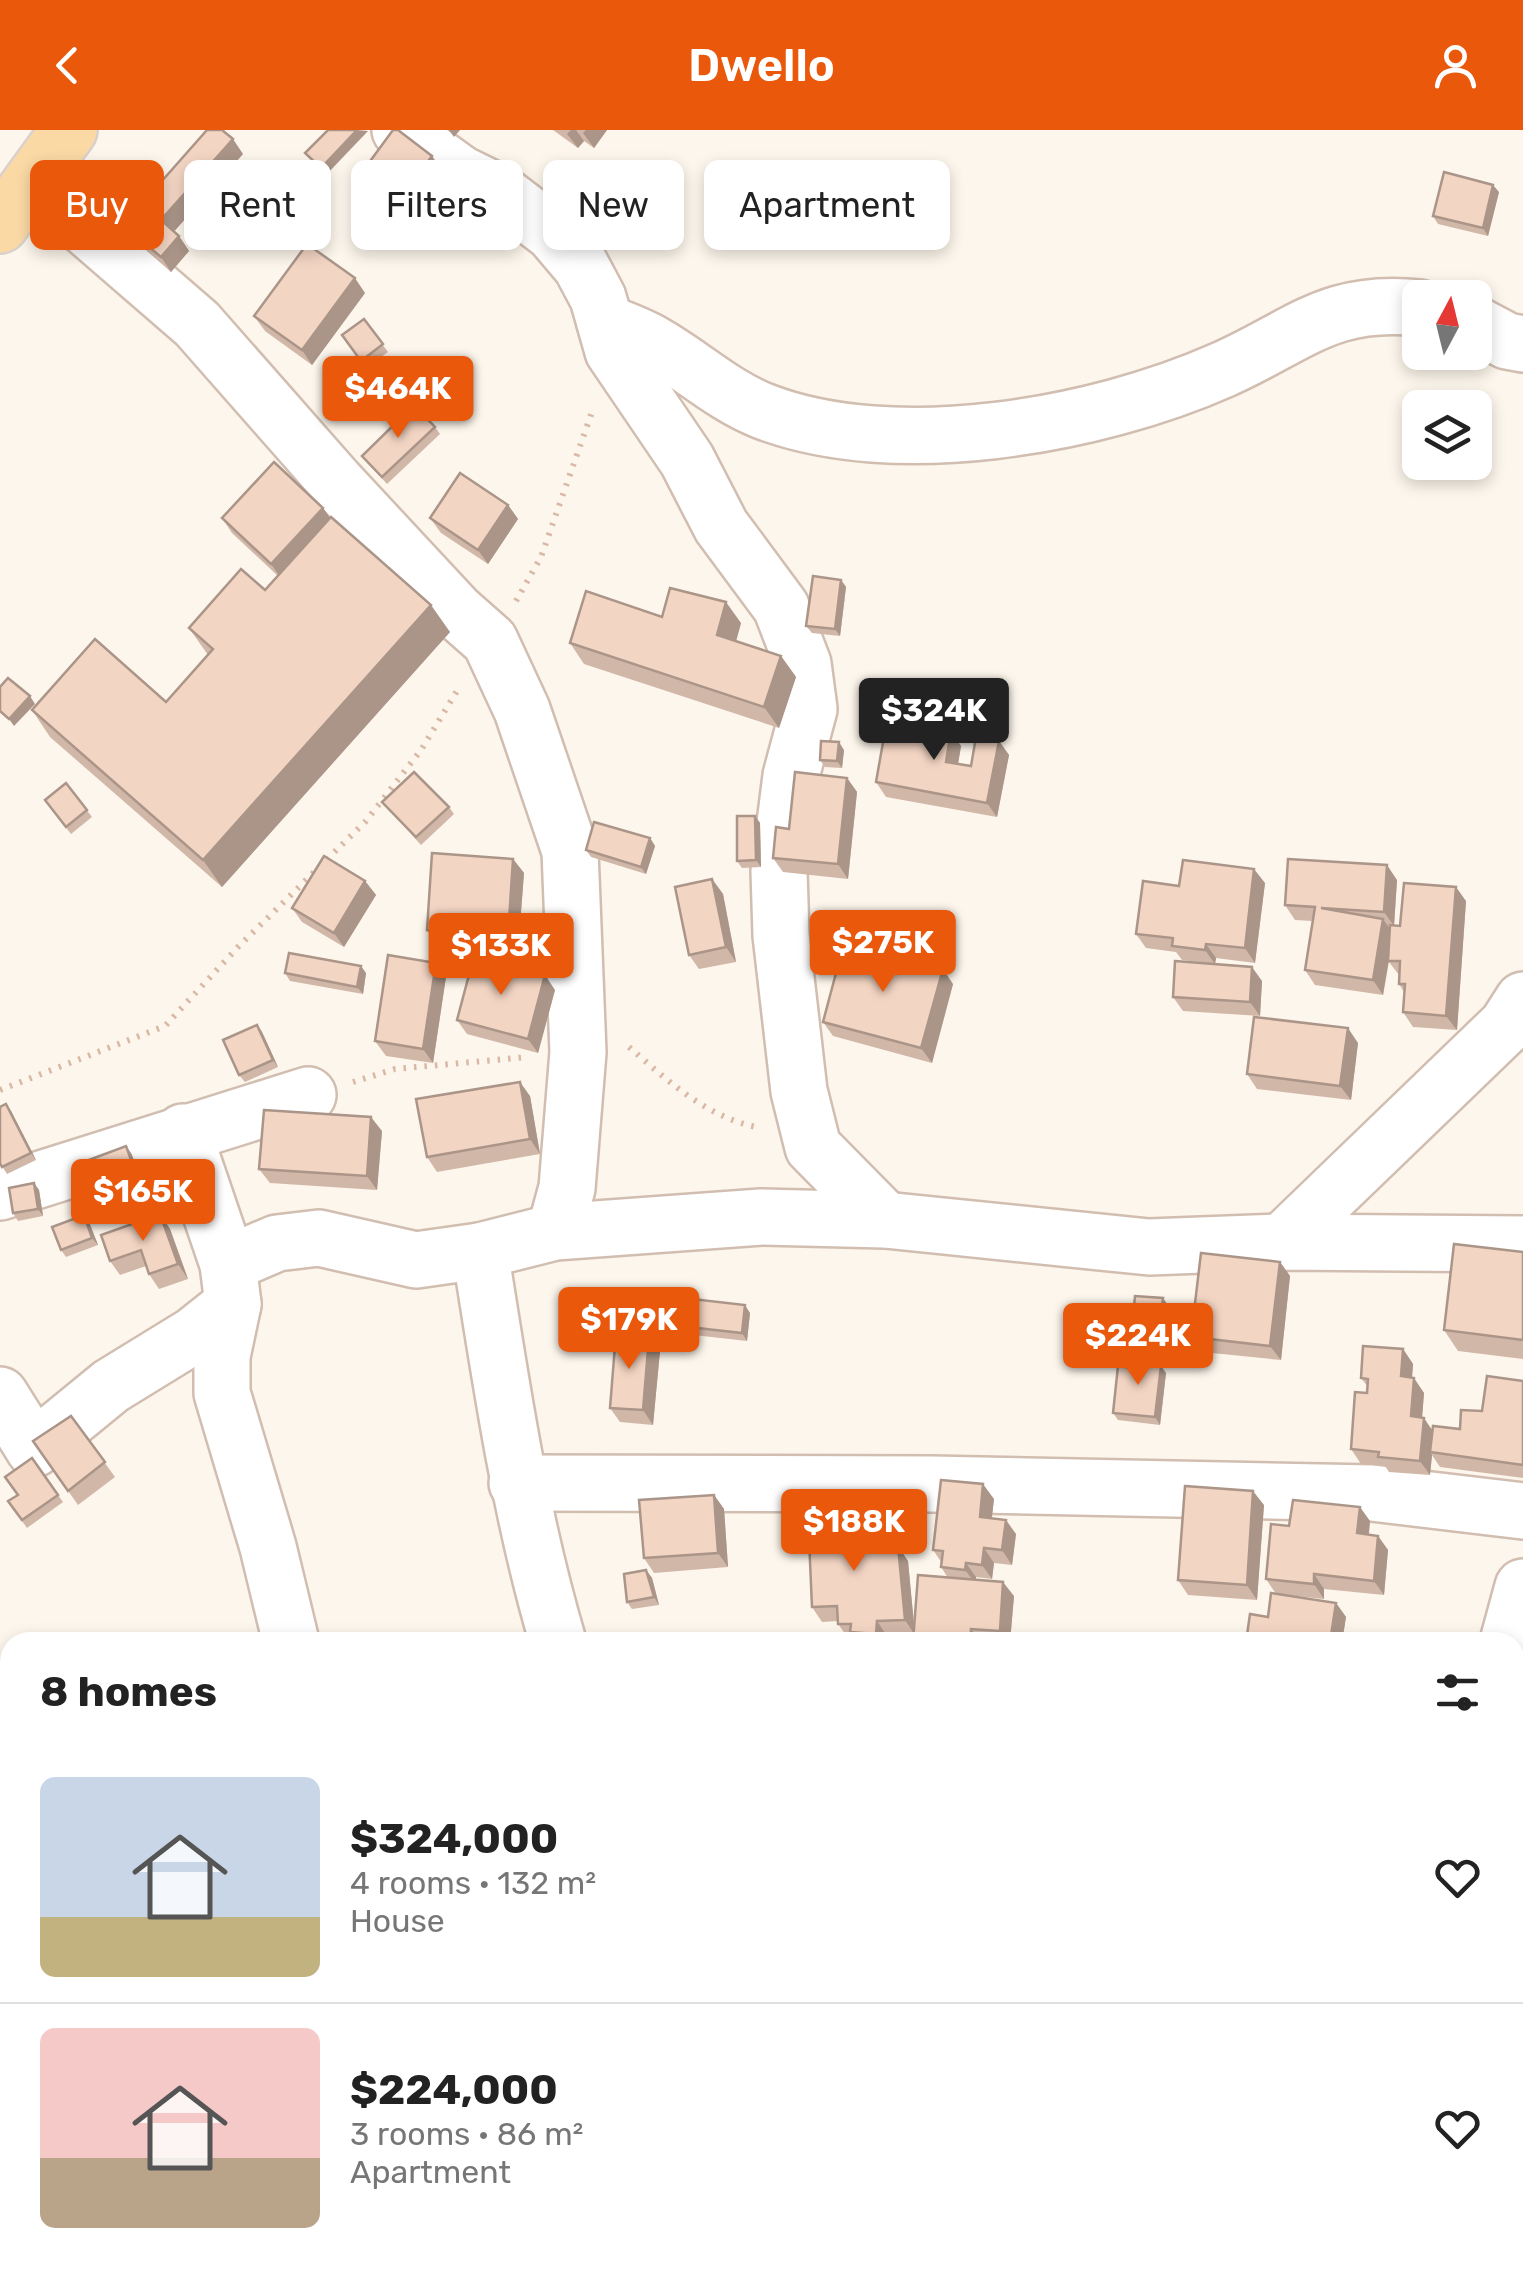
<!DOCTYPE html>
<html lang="en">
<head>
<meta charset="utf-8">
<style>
	body { margin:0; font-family:Rubik,sans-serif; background:#f2f2f2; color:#222; height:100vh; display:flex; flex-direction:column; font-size:38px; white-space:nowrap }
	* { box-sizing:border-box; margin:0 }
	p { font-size:32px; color:#767676 }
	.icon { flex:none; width:55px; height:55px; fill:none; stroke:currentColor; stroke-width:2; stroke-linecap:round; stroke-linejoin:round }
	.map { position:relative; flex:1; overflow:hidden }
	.panel { position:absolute; left:0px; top:1502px; width:1525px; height:642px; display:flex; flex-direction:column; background:#fff; border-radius:30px 30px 0 0; box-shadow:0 5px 15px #0003 }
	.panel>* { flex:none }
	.guide { position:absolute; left:30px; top:30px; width:1000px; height:90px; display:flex; gap:20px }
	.needle { width:65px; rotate:7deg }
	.tools { position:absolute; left:1402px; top:150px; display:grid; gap:20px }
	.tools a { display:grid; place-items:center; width:90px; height:90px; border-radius:15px; background:#fff; box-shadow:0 5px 15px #0003; font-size:50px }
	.price { position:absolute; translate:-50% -85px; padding:0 22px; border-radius:10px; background:#ea580c; color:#fff; font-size:32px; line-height:65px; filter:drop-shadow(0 2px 5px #0008) }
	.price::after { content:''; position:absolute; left:50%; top:60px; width:30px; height:22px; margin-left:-15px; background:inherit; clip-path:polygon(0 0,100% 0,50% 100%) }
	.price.active { background:#222; color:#fff }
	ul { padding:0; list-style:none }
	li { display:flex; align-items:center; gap:30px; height:250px; padding:0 40px }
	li+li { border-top:2px solid #e0e0e0 }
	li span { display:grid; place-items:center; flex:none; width:280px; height:200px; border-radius:15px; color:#555 }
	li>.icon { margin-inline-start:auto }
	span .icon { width:120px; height:120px; fill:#fffc; stroke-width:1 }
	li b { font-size:42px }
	h2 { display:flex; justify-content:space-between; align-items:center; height:120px; padding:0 40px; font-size:42px }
	.pill { padding:0 35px; border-radius:15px; background:#fff; box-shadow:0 5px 15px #0003; font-size:35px; line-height:90px }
	.pill.active { background:#ea580c; color:#fff }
	header { display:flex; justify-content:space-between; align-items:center; height:130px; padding:0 40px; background:#ea580c; color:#fff; font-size:45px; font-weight:600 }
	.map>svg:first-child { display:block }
</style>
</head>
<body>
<header><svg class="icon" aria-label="back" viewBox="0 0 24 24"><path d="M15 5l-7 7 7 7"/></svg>Dwello<svg class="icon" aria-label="person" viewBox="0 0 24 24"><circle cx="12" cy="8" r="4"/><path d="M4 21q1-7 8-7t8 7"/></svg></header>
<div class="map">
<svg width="1523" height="2144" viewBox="0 0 1523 2144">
	<rect width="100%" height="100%" fill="#fdf6ec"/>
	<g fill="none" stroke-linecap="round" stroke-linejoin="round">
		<g stroke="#d1beb0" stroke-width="60">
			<g id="minor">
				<polyline points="400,0 461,44 502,64 553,103 581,136 598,168 613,221 687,330 721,396 781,477 803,534 809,579 791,646 779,741 781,805 799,961 813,1017 885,1090"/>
				<polyline points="33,52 197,194 336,352 456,481 490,511 522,580 570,721 578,922 567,1058 555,1102"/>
				<path d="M605,192C619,198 634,203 647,210C687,231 720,264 763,281C894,332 1096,296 1222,240C1299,206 1329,168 1420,178"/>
				<polyline points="1475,194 1507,211 1523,214"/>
				<polyline points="183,1002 228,1134 233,1174 222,1226 222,1263 268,1417 291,1512"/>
				<polyline points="0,1062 308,965"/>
				<polyline points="1282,1112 1507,895 1523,870"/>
				<path d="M480,1121C501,1253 520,1384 558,1512"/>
				<polyline points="228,1134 277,1113 319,1108 416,1130 480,1121 555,1102 761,1087 885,1090 1149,1117 1282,1112 1523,1114"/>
				<polyline points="0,1265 34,1319 111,1256 194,1205 233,1174"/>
				<polyline points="517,1353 931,1354 1372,1363 1523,1381"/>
				<polyline points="1508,1512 1523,1457"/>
				<polyline points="0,2054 10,2037"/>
				<polyline points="1515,2087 1523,2088"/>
				<polyline points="0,2099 10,2104"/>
				<polyline points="71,2135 89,2144"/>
				<polyline points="1385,2144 1387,2135"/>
			</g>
		</g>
		<g stroke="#dad1cd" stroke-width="60">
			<polyline id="major" points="0,95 69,0"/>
		</g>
		<g stroke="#d9b8a5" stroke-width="6" stroke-dasharray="2.5 8" stroke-linecap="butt">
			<polyline points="516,471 541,427 593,279"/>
			<path d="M629,917C668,951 705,986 756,997"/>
			<polyline points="353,952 395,939 528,927"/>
			<polyline points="0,960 165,896 238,817 366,691 421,620 457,561"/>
			<polyline points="739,2135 748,2144"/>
		</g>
		<use href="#minor" stroke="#fff" stroke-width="55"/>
		<use href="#major" stroke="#fbd9a5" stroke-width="55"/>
	</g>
	<g fill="#d1b7a8">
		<polygon points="553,0 607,0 594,18 584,11 578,18"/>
		<polygon points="243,24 174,101 179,106 189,121 171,142 133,109 123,95"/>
		<polygon points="442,40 401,95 364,67 354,53"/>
		<polygon points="1499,62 1488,106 1438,94 1433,86"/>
		<polygon points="365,163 312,235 265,201 254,186"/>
		<polygon points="364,189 388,222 366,238 342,205"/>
		<polygon points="435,297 440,304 387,354 362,326"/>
		<polygon points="508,375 518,389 488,434 441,403 430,388"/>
		<polygon points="323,378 330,388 450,502 222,757 50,607 32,580 166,572 208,525 189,498 265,460 278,446 232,403 222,388"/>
		<polygon points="841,450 846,457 840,506 812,503 806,496"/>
		<polygon points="662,487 741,493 736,511 781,526 796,547 779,598 584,534 570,513"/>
		<polygon points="951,602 961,616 958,634 971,636 999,611 1009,625 997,687 886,667 876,652"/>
		<polygon points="844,620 842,638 825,637 820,630"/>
		<polygon points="847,648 857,662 848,749 783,742 773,728"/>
		<polygon points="66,653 92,687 71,704 45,670"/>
		<polygon points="382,672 449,677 454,684 421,715"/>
		<polygon points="755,686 760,693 761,737 742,738 737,731"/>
		<polygon points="650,708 655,716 646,744 591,727 586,720"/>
		<polygon points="513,729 524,743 518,821 437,815 427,800"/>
		<polygon points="712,749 723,764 736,832 699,839 689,825"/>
		<polygon points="1397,750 1394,796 1400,796 1466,771 1457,900 1413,897 1403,882 1404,862 1399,854 1399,845 1389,832 1383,865 1315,855 1305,840 1313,791 1295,790 1285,775"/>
		<polygon points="365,751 376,765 344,817 302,792 292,778"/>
		<polygon points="1265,753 1255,833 1216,828 1215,834 1182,830 1176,822 1146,818 1136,804 1179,756"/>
		<polygon points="285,843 366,843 363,864 290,851"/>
		<polygon points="446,847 433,933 386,926 375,911"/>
		<polygon points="1262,851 1260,886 1183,881 1173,867"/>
		<polygon points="953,854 932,933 833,906 823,892"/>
		<polygon points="555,860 538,923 467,904 457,890"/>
		<polygon points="257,895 262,902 278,937 245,952 239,945"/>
		<polygon points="1358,913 1351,970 1257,959 1247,944"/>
		<polygon points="530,966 540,1024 437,1042 427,1027"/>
		<polygon points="11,981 36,1030 7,1044 0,1033"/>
		<polygon points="382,1001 377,1060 270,1053 259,1039"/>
		<polygon points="131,1023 140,1045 100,1061 94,1054"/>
		<polygon points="34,1053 39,1060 43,1086 18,1091 13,1083"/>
		<polygon points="160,1084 170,1099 188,1149 159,1159 149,1144 146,1136 120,1145 110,1131"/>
		<polygon points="84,1085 89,1092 98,1115 66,1127 61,1120"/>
		<polygon points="1523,1122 1523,1229 1458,1221 1444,1200"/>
		<polygon points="1280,1132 1290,1146 1281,1230 1202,1222 1201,1231 1151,1225 1156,1232 1155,1235 1166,1243 1160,1295 1118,1290 1113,1283 1140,1223 1131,1209 1163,1168 1173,1183 1172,1188 1193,1190"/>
		<polygon points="651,1170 657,1177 654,1204 624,1202 619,1194"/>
		<polygon points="750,1183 747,1211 667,1202 662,1194"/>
		<polygon points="1403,1219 1413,1234 1412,1248 1424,1263 1422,1288 1433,1301 1460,1299 1523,1251 1523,1348 1440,1337 1432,1325 1430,1345 1389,1342 1385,1336 1361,1334 1351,1319 1367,1263 1368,1257 1361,1248"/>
		<polygon points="660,1221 653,1295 620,1292 610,1278"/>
		<polygon points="71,1286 115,1347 78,1375 33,1311"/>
		<polygon points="32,1328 63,1372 27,1398 8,1371 18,1365"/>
		<polygon points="714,1365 724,1379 728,1437 654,1443 644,1428"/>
		<polygon points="994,1369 992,1388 1016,1404 1012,1435 994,1433 992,1449 976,1447 976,1450 1014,1466 1010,1512 913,1512 914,1505 887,1506 887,1512 858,1512 855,1508 848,1508 838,1494 838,1491 822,1492 812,1477 845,1385 854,1398 872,1398 882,1412 882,1417 908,1431 914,1495 948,1448 941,1437 942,1433 933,1420"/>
		<polygon points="1264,1375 1257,1470 1188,1465 1178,1450"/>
		<polygon points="1370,1391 1369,1405 1378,1406 1388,1420 1384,1465 1324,1459 1324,1469 1278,1464 1336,1473 1346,1487 1342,1512 1246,1512 1268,1487 1276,1464 1266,1449 1289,1396"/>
		<polygon points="646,1440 652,1448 659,1475 632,1479 627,1472"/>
		<polygon points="0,1626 10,1641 10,1672 0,1678"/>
		<polygon points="1515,1722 1523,1724 1523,1776 1515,1775"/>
		<polygon points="209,2135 240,2135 231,2144 218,2144"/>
		<polygon points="1183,2135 1236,2135 1236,2142 1246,2144 1190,2144"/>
	</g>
	<g fill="#aa9588">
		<polygon points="357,0 368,1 326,45 321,38"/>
		<polygon points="449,0 460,0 454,7"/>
		<polygon points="571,0 576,0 584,11 578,18 567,4"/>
		<polygon points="586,0 607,0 594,18 583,3"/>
		<polygon points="233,9 243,24 171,105 161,90"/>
		<polygon points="432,26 442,40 401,95 391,81"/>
		<polygon points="1493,55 1499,62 1488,106 1483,98"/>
		<polygon points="179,106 189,121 171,142 161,127"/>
		<polygon points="355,148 365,163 312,235 302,220"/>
		<polygon points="508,375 518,389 488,434 478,420"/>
		<polygon points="323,378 333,392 281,448 271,434"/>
		<polygon points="841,450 846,457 840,506 835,499"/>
		<polygon points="726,472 741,493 732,526 717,505"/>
		<polygon points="431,475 450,502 222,757 203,730"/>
		<polygon points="781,526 796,547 779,598 764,577"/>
		<polygon points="30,566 35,574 14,596 9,589"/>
		<polygon points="951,602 961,616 956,646 946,632"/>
		<polygon points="999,611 1009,625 997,687 987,673"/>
		<polygon points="839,612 844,620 842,638 837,631"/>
		<polygon points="847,648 857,662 848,749 838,734"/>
		<polygon points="755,686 760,693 761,737 756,730"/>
		<polygon points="650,708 655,716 646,744 641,737"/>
		<polygon points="513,729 524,743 518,821 508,806"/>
		<polygon points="1387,735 1397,750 1394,796 1384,782"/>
		<polygon points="1254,739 1265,753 1255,833 1245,818"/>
		<polygon points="712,749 723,764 736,832 726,817"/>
		<polygon points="365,751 376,765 344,817 334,803"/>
		<polygon points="1456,757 1466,771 1457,900 1446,886"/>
		<polygon points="1383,789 1393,803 1383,865 1373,850"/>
		<polygon points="1206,814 1216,828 1215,834 1205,820"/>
		<polygon points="436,833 446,847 433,933 423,919"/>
		<polygon points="361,836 366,843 363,864 357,857"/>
		<polygon points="1252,837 1262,851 1260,886 1250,872"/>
		<polygon points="943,839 953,854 932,933 921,918"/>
		<polygon points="545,845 555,860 538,923 528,909"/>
		<polygon points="257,895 262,902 278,937 273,930"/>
		<polygon points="1348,898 1358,913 1351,970 1340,956"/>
		<polygon points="520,952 530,966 540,1024 530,1009"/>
		<polygon points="6,974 11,981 36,1030 31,1023"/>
		<polygon points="371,987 382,1001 377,1060 367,1046"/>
		<polygon points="126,1016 131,1023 140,1045 134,1038"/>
		<polygon points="34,1053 39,1060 43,1086 38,1079"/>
		<polygon points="160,1084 170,1099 188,1149 178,1134"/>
		<polygon points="84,1085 89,1092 98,1115 92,1108"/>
		<polygon points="1280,1132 1290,1146 1281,1230 1270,1216"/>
		<polygon points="1163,1168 1173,1183 1171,1201 1161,1186"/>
		<polygon points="651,1170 657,1177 654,1204 649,1197"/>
		<polygon points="745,1175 750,1183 747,1211 742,1203"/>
		<polygon points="649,1207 660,1221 653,1295 643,1280"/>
		<polygon points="1192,1207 1202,1222 1201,1231 1191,1216"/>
		<polygon points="1403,1219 1413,1234 1411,1261 1401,1246"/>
		<polygon points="1161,1236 1166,1243 1160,1295 1155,1287"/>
		<polygon points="1414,1248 1424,1263 1421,1301 1411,1286"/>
		<polygon points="1424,1288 1434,1303 1430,1322 1432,1325 1430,1345 1420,1331"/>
		<polygon points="983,1354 994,1369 990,1402 980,1387"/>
		<polygon points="1253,1361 1264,1375 1257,1470 1247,1455"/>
		<polygon points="714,1365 724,1379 728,1437 718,1423"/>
		<polygon points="1360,1377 1370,1391 1367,1418 1357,1403"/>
		<polygon points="845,1385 855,1400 846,1398"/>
		<polygon points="1006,1390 1016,1404 1012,1435 1002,1420"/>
		<polygon points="872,1398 882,1412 882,1431 872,1417"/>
		<polygon points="1378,1406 1388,1420 1384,1465 1374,1451"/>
		<polygon points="898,1416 908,1431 915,1505 905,1490"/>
		<polygon points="984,1418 994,1433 992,1449 982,1435"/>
		<polygon points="966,1433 976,1447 976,1454 965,1440"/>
		<polygon points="646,1440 652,1448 659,1475 654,1467"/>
		<polygon points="1314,1444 1324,1459 1324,1469 1314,1454"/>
		<polygon points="1003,1452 1014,1466 1010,1512 1008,1512 1000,1501"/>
		<polygon points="1336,1473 1346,1487 1342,1512 1330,1512"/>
		<polygon points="877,1491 887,1506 887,1512 882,1512 876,1504"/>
		<polygon points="971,1499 981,1512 970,1512"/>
		<polygon points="1227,2135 1236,2135 1235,2144 1233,2144"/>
		<polygon points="1331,2135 1337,2136 1336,2144 1330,2144"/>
	</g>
	<g fill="#f3d5c3" stroke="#aa9588" stroke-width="2.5">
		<polygon points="207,0 222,0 233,9 161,90 179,106 161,127 123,95"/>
		<polygon points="328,0 357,0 321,38 305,23"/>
		<polygon points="393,0 398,0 432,26 391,81 354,53"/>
		<polygon points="1444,42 1493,55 1483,98 1433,86"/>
		<polygon points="307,114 355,148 302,220 254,186"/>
		<polygon points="364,189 383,214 361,231 342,205"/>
		<polygon points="414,275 435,297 382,347 362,326"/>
		<polygon points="274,332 323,378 271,434 222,388"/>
		<polygon points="460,343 508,375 478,420 430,388"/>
		<polygon points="331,387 431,475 203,730 32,580 95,509 166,572 213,519 189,498 241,439 265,460"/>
		<polygon points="813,446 841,450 835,499 806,496"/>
		<polygon points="670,458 726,472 717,505 781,526 764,577 570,513 586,461 662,487"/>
		<polygon points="8,548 30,566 9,589 0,581 0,557"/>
		<polygon points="887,590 951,602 946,632 971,636 976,607 999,611 987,673 876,652"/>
		<polygon points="821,611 839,612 837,631 820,630"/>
		<polygon points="414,642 449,677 416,707 382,672"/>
		<polygon points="795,642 847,648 838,734 773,728 776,697 789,699"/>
		<polygon points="66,653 87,680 66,697 45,670"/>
		<polygon points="737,686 755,686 756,730 737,731"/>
		<polygon points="594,692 650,708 641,737 586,720"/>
		<polygon points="432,723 513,729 508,806 427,800"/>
		<polygon points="324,726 365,751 334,803 292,778"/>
		<polygon points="1288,729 1387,735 1384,782 1321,778 1383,789 1373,850 1305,840 1315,777 1285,775"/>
		<polygon points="1183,730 1254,739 1245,818 1206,814 1205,820 1172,816 1173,808 1136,804 1143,751 1179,756"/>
		<polygon points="712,749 726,817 689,825 675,757"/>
		<polygon points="1404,753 1456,757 1446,886 1403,882 1405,854 1399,854 1400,831 1388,831 1390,795 1400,796"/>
		<polygon points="844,813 943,839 921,918 823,892"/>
		<polygon points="289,823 361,836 357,857 285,843"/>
		<polygon points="388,825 436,833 423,919 375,911"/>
		<polygon points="474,826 545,845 528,909 457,890"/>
		<polygon points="1175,831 1252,837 1250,872 1173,867"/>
		<polygon points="1254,887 1348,898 1340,956 1247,944"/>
		<polygon points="257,895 273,930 239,945 223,910"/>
		<polygon points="520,952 530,1009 427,1027 416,969"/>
		<polygon points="6,974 31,1023 2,1037 0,1033 0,977"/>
		<polygon points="264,980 371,987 367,1046 259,1039"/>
		<polygon points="126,1016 134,1038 94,1054 86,1031"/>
		<polygon points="34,1053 38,1079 13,1083 9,1058"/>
		<polygon points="160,1084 178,1134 149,1144 141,1120 110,1131 101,1105"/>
		<polygon points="84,1085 92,1108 61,1120 52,1097"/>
		<polygon points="1454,1114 1523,1122 1523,1210 1444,1200"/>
		<polygon points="1201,1123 1280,1132 1270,1216 1192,1207 1191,1216 1131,1209 1135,1166 1163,1168 1161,1186 1193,1190"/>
		<polygon points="666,1166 745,1175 742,1203 662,1194"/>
		<polygon points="621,1167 651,1170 649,1197 619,1194"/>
		<polygon points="616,1203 649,1207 643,1280 610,1278"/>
		<polygon points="1363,1216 1403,1219 1401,1246 1414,1248 1411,1286 1424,1288 1420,1331 1378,1327 1379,1322 1351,1319 1355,1262 1367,1263 1368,1249 1361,1248"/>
		<polygon points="1135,1223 1150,1224 1149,1235 1161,1236 1155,1287 1113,1283 1118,1236 1133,1238"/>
		<polygon points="1487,1246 1523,1251 1523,1335 1430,1322 1433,1296 1460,1299 1461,1280 1482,1281"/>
		<polygon points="71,1286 105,1332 68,1361 33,1311"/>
		<polygon points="32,1328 58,1365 22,1390 8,1371 18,1365 5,1347"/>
		<polygon points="941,1350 983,1354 980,1387 1006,1390 1002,1420 984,1418 982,1435 966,1433 965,1440 941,1437 943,1421 933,1420"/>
		<polygon points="1185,1356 1253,1361 1247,1455 1178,1450"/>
		<polygon points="714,1365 718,1423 644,1428 639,1370"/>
		<polygon points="1293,1370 1360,1377 1357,1403 1378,1406 1374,1451 1314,1444 1314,1454 1266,1449 1271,1394 1289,1396"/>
		<polygon points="845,1385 846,1398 872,1398 872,1417 898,1416 905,1490 877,1491 876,1504 850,1502 851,1494 838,1494 837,1476 812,1477 808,1386"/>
		<polygon points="646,1440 654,1467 627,1472 624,1444"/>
		<polygon points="918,1445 1003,1452 1000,1501 971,1499 970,1512 913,1512"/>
		<polygon points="1271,1463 1336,1473 1330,1512 1246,1512 1250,1484 1268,1487"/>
		<polygon points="0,1626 10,1641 10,1650 0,1657"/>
		<polygon points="1515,1722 1523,1724 1523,1763 1515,1762"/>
		<polygon points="1520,1913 1523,1913 1523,1945 1518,1945"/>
		<polygon points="0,2133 6,2144 0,2144"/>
		<polygon points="211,2135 228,2135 219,2143"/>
		<polygon points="424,2135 450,2135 455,2144 407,2144"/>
		<polygon points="639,2135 667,2135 671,2144 627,2144 641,2138"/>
		<polygon points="1317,2135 1331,2135 1330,2144 1316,2144"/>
		<polygon points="1211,2138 1246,2144 1210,2144"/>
	</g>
</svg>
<div class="tools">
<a><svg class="needle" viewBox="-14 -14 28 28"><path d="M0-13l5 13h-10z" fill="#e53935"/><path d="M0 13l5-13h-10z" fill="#767676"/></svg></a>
<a><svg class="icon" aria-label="layers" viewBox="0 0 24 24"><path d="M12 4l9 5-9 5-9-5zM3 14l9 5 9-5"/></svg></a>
</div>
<b class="price" style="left:398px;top:311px">$464K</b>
<b class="price active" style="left:934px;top:633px">$324K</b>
<b class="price" style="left:883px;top:865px">$275K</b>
<b class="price" style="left:501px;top:868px">$133K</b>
<b class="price" style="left:143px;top:1114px">$165K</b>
<b class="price" style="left:629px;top:1242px">$179K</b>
<b class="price" style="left:1138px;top:1258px">$224K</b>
<b class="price" style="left:854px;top:1444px">$188K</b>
<div class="guide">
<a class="pill active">Buy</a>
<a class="pill">Rent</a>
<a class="pill">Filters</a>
<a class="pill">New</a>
<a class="pill">Apartment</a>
</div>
<section class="panel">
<h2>8 homes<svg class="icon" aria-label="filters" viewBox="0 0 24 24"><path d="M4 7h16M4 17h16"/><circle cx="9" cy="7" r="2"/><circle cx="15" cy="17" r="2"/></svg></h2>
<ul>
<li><span style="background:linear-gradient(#c9d6e8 70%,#c2b280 0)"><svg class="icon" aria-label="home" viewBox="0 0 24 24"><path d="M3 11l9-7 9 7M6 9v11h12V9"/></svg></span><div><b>$324,000</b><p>4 rooms · 132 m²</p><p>House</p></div><svg class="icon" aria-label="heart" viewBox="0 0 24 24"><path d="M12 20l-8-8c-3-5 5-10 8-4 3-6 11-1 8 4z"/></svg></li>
<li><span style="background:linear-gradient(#f6c9c9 65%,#b9a48a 0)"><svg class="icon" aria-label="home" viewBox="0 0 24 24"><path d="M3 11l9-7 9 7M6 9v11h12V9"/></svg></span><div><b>$224,000</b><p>3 rooms · 86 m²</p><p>Apartment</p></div><svg class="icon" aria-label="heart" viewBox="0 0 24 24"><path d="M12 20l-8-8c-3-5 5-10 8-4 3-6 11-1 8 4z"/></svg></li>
</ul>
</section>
</div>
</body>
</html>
